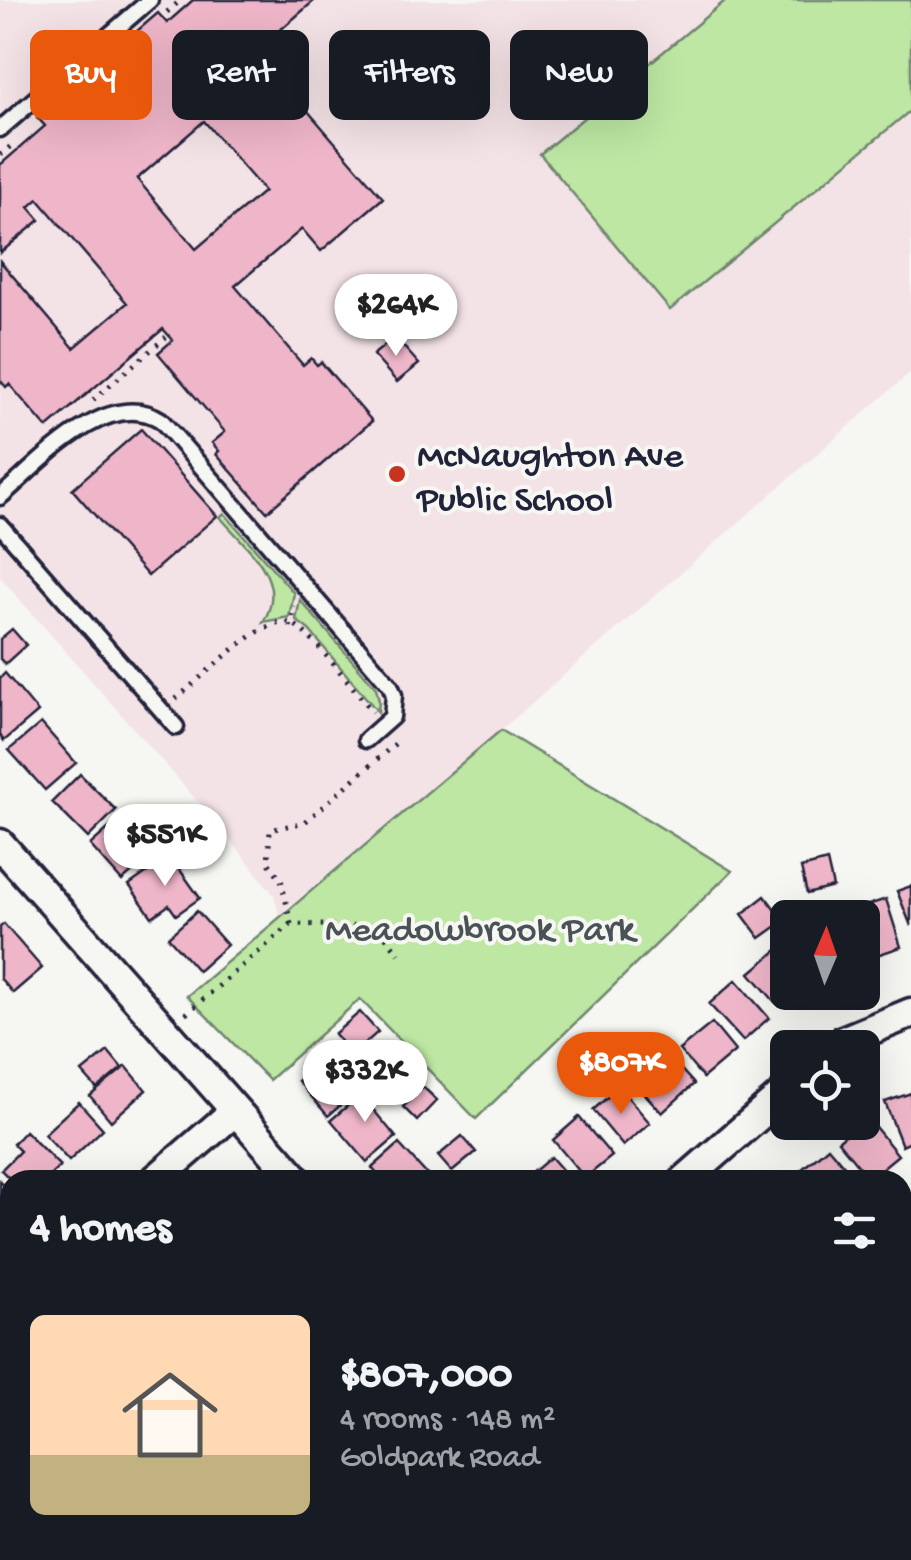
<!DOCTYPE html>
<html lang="en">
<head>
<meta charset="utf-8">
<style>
	body { margin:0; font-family:"Gochi Hand",sans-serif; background:#242831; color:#f1f3f6; height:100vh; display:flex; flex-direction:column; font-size:38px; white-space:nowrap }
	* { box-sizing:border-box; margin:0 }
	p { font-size:32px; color:#9ea1a6 }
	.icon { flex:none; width:55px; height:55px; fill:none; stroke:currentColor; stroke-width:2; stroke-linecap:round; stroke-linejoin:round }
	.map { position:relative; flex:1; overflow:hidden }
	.drawer { position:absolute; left:0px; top:1170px; width:912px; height:390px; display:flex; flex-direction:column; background:#171b24; border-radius:30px 30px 0 0; box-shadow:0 10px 40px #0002 }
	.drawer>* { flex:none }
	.hud { position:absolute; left:30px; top:30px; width:852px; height:90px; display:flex; gap:20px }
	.needle { width:65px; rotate:2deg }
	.controls { position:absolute; left:770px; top:900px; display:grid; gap:20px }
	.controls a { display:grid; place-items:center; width:110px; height:110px; border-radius:15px; background:#171b24; box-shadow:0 10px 40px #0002; font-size:50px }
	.price { position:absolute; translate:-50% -85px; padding:0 22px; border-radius:35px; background:#fff; color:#222; font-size:32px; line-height:65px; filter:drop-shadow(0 2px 5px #0008) }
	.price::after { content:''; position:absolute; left:50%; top:60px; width:30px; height:22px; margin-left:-15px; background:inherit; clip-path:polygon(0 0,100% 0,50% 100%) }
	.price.selected { background:#ea580c; color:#fff }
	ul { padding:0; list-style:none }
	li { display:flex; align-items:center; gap:30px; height:250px; padding:0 30px }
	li+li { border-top:2px solid #363941 }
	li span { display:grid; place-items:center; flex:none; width:280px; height:200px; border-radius:15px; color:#555 }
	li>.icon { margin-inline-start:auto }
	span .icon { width:120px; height:120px; fill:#fffc; stroke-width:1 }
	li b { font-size:42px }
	h2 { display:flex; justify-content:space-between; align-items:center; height:120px; padding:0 30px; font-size:42px }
	.pill { padding:0 35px; border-radius:15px; background:#171b24; box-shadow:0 10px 40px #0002; font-size:35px; line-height:90px }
	.pill.selected { background:#ea580c; color:#fff }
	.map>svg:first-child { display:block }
</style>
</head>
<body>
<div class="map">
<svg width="911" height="1560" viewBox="0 0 911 1560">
	<rect width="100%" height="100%" fill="#f6f6f2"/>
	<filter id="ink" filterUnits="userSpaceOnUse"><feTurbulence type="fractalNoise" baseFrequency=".01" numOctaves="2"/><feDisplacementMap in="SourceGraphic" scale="20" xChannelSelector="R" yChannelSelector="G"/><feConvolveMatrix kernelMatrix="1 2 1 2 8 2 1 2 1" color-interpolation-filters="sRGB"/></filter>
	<g filter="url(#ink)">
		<polygon fill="#f4e3e6" points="0,0 911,0 911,372 501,730 279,915 274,895 223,830 0,577"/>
		<g fill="#bde7a3" stroke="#70846f" stroke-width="2.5">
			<polygon points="726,0 911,0 911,110 670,310 540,154"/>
			<path d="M224,513L294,593L289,617L263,622C290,580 246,548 220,517Z"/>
			<polygon points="300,600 376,688 379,701 378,712 309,630 296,620"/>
			<polygon points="501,730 732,871 476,1119 360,999 269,1080 187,996"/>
		</g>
		<g fill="#efb6c9" stroke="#22223b" stroke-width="2.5" fill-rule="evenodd">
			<path d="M193,0H315L256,51L383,198L321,251L302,229L235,286L303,365L311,358L317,365L321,362L372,421L267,512L216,454L219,451L212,443L225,432L158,353L173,340L163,329L47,428L9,384L6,387L0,380V261L74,348L127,303L38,199L29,207L40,220L0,253V165L45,126L37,117L158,13L167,23ZM204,121L264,191L196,249L137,179Z"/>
			<polygon points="395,337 419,364 397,382 373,355"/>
			<polygon points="141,429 217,516 148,576 72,489"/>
			<polygon points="12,629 26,645 5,664 0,659 0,639"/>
			<polygon points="5,673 38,712 4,741 0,735 0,678"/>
			<polygon points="41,723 76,763 45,790 9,750"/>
			<polygon points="80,774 116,810 88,838 52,802"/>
			<polygon points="118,820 150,857 122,881 90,845"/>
			<polygon points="170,856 200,898 176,915 169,905 152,917 129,885"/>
			<polygon points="827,861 833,887 807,894 801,868"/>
			<polygon points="911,886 911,926 897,891"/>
			<polygon points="765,896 784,921 760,938 742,914"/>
			<polygon points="886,899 901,947 868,958 862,941 862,918 855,918 853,910"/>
			<polygon points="197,911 227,945 198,971 168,937"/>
			<polygon points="4,924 42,968 13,993 0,978 0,927"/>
			<polygon points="783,945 788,950 788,991 775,1002 750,973"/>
			<polygon points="736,980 769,1018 743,1041 709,1004"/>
			<polygon points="360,1012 378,1032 352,1055 334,1034"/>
			<polygon points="712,1023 735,1051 703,1078 679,1050"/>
			<polygon points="108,1051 122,1068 97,1089 82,1072"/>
			<polygon points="668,1055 694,1084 662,1113 636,1084"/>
			<polygon points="326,1057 356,1092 328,1116 298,1081"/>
			<polygon points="126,1066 146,1090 111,1121 90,1096"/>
			<polygon points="373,1084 384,1096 371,1107 396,1137 367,1162 331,1120"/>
			<polygon points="423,1087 437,1100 417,1121 403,1107"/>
			<polygon points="619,1087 650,1123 623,1146 593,1110"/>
			<polygon points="911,1093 911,1142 902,1146 885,1102"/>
			<polygon points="79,1102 103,1129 69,1161 44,1134"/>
			<polygon points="579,1117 612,1156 585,1178 553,1140"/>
			<polygon points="867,1117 898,1155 869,1179 838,1141"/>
			<polygon points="25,1131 60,1166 46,1180 11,1180 1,1170 20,1151 13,1144"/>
			<polygon points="462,1136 476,1152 452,1172 438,1156"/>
			<polygon points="399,1144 430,1178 428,1180 382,1180 372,1168"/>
			<polygon points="828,1147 851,1174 845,1180 797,1180 794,1176"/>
			<polygon points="551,1157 571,1180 524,1180"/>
			<polygon points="0,1181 10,1192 10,1213 0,1221"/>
			<polygon points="911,1296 911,1348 909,1350 902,1339 902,1301"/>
			<polygon points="80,1550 123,1550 132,1560 77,1560 83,1554"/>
			<polygon points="341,1550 371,1550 379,1560 327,1560"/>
			<polygon points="466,1550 513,1550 502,1560 476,1560"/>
		</g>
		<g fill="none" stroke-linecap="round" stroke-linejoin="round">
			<g stroke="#22223b" stroke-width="21">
				<g id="service">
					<polyline points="0,129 150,0"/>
					<path d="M0,497C39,464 106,386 161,420L390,685L394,695L392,717L366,740"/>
					<polyline points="0,525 176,727"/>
				</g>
			</g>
			<g stroke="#22223b" stroke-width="35">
				<g id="minor">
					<polyline points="0,844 297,1180"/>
					<polyline points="836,1048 843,1041 911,1013"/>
					<polyline points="155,1180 235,1111"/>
					<polyline points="685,1180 788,1090"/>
					<polyline points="0,1315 10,1307"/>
					<polyline points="902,1467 911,1454"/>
					<polyline points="211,1550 220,1560"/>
					<polyline points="864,1550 891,1560"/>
					<polyline points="678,1560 679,1550"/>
				</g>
			</g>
			<g stroke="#22223b" stroke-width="5" stroke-dasharray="2.5 8" stroke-linecap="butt">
				<polyline points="167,12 181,0"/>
				<polyline points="0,155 11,146"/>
				<polyline points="93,400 166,337"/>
				<polyline points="290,627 295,606"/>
				<path d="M176,699C198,681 262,616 289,622C306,626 358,695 373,712"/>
				<polyline points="291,924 281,879 268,862 270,830 305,822 396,743"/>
				<polyline points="186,1014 291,924 384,927 385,936 399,954"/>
			</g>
			<use href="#service" stroke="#f6f6f2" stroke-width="14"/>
			<use href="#minor" stroke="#f6f6f2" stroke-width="28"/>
		</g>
	</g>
	<circle fill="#c8321e" stroke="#f6f6f2" stroke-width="4" cx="397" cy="474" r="10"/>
	<g text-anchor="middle" stroke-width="8" stroke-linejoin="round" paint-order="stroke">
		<g font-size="38" fill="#22223b" stroke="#f6f6f2" text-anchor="start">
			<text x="417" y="465">McNaughton Ave<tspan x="417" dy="44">Public School</tspan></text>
		</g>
		<g font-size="38" fill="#495355" stroke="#f6f6f2">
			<text x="480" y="939">Meadowbrook Park</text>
		</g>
	</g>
</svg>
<div class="controls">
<a><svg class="needle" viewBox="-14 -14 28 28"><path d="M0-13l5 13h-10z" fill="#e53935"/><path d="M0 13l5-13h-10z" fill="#9ea1a6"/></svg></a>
<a><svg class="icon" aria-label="locate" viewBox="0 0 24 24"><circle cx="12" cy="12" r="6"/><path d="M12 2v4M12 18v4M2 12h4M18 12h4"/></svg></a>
</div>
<b class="price" style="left:396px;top:359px">$264K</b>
<b class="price" style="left:165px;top:889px">$551K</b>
<b class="price selected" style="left:621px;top:1117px">$807K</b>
<b class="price" style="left:365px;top:1125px">$332K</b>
<div class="hud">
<a class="pill selected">Buy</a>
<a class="pill">Rent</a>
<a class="pill">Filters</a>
<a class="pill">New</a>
</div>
<section class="drawer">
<h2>4 homes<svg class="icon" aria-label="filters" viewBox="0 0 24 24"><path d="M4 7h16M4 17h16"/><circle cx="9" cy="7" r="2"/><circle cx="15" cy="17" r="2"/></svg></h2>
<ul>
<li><span style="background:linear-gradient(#ffd9b3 70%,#c2b280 0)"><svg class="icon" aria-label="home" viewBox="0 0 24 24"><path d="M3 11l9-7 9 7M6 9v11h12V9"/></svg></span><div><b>$807,000</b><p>4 rooms · 148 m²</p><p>Goldpark Road</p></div></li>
</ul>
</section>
</div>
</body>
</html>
